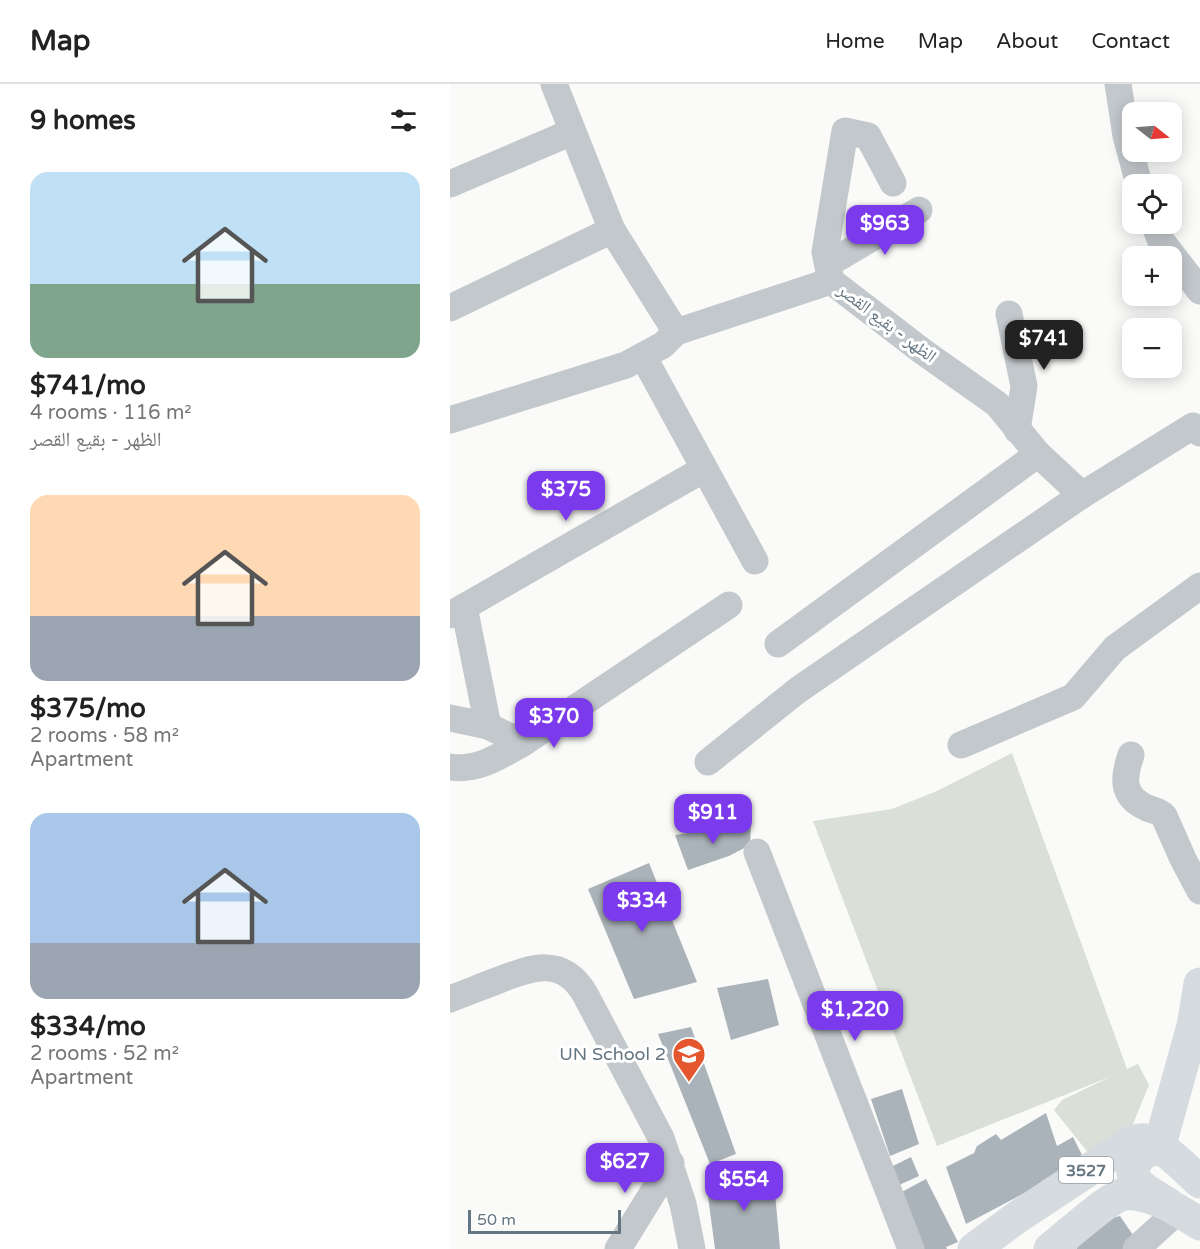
<!DOCTYPE html>
<html lang="en">
<head>
<meta charset="utf-8">
<style>
	body { margin:0; font-family:"Varela Round","Noto Naskh Arabic",sans-serif; background:#f6f6f6; color:#222; height:100vh; display:flex; flex-direction:column; font-size:22px; white-space:nowrap }
	* { box-sizing:border-box; margin:0 }
	p { font-size:20px; color:#767676 }
	.icon { flex:none; width:33px; height:33px; fill:none; stroke:currentColor; stroke-width:2; stroke-linecap:round; stroke-linejoin:round }
	.map { position:relative; flex:1; overflow:hidden }
	.drawer { display:flex; flex-direction:column; background:#fff; width:450px }
	.drawer>* { flex:none }
	.needle { width:39px; rotate:107deg }
	.tools { position:absolute; left:672px; top:18px; display:grid; gap:12px }
	.tools a { display:grid; place-items:center; width:60px; height:60px; border-radius:12px; background:#fff; box-shadow:0 3px 15px #0003; font-size:30px }
	.scale { position:absolute; left:18px; bottom:15px; width:153px; box-sizing:border-box; padding-left:6px; border:3px solid #657683; border-top:0; font-size:16px; line-height:21px; white-space:nowrap; color:#657683; -webkit-text-stroke:4px #fff; paint-order:stroke }
	.price { position:absolute; translate:-50% -51px; padding:0 14px; border-radius:12px; background:#7c3aed; color:#fff; font-size:20px; line-height:39px; filter:drop-shadow(0 2px 3px #0008) }
	.price::after { content:''; position:absolute; left:50%; top:36px; width:18px; height:14px; margin-left:-9px; background:inherit; clip-path:polygon(0 0,100% 0,50% 100%) }
	.price.on { background:#222; color:#fff }
	ul { padding:0; list-style:none }
	li { display:grid; align-content:center; gap:12px; height:318px; padding:0 30px }
	li span { display:grid; place-items:center; height:186px; border-radius:18px; color:#555 }
	li>.icon { margin-inline-start:auto }
	span .icon { width:108px; height:108px; fill:#fffc; stroke-width:1 }
	li b { font-size:26px }
	h2 { display:flex; justify-content:space-between; align-items:center; height:72px; padding:0 30px; font-size:26px }
	header { display:flex; align-items:center; gap:36px; box-sizing:border-box; height:84px; padding:0 30px; background:#fff; border-bottom:2px solid #e0e0e0 }
	header strong { font-size:28px }
	nav { display:flex; gap:33px; margin-inline-start:auto; font-size:21px }
	main { display:flex; flex:1; min-height:0 }
	.map>svg:first-child { display:block }
</style>
</head>
<body>
<header>
<strong>Map</strong>
<nav><a>Home</a><a>Map</a><a>About</a><a>Contact</a></nav>
</header>
<main>
<section class="drawer">
<h2>9 homes<svg class="icon" aria-label="filters" viewBox="0 0 24 24"><path d="M4 7h16M4 17h16"/><circle cx="9" cy="7" r="2"/><circle cx="15" cy="17" r="2"/></svg></h2>
<ul>
<li><span style="background:linear-gradient(#bfe0f5 60%,#7fa58c 0)"><svg class="icon" aria-label="home" viewBox="0 0 24 24"><path d="M3 11l9-7 9 7M6 9v11h12V9"/></svg></span><div><b>$741/mo</b><p>4 rooms · 116 m²</p><p>الظهر - بقيع القصر</p></div></li>
<li><span style="background:linear-gradient(#ffd9b3 65%,#9aa5b1 0)"><svg class="icon" aria-label="home" viewBox="0 0 24 24"><path d="M3 11l9-7 9 7M6 9v11h12V9"/></svg></span><div><b>$375/mo</b><p>2 rooms · 58 m²</p><p>Apartment</p></div></li>
<li><span style="background:linear-gradient(#a9c7e8 70%,#9aa5b1 0)"><svg class="icon" aria-label="home" viewBox="0 0 24 24"><path d="M3 11l9-7 9 7M6 9v11h12V9"/></svg></span><div><b>$334/mo</b><p>2 rooms · 52 m²</p><p>Apartment</p></div></li>
</ul>
</section>
<div class="map">
<svg width="750" height="1165" viewBox="0 0 750 1165">
	<rect width="100%" height="100%" fill="#fafaf8"/>
	<polygon fill="#dadfd7" points="562,669 677,985 688,980 699,1001 683,1040 669,1057 640,1071 604,1026 612,1016 662,992 487,1062 363,737 442,725 487,707"/>
	<g fill="#aab3b9">
		<polygon points="301,740 300,761 279,772 238,786 225,751"/>
		<polygon points="199,779 247,898 184,915 138,805"/>
		<polygon points="318,895 329,941 281,956 267,904"/>
		<polygon points="241,943 286,1070 260,1080 208,950"/>
		<polygon points="452,1005 469,1060 440,1072 421,1015"/>
		<polygon points="596,1029 607,1062 623,1053 635,1077 516,1140 496,1083 524,1069 527,1062 546,1050 551,1056"/>
		<polygon points="461,1073 469,1092 449,1101 441,1083"/>
		<polygon points="323,1086 330,1165 265,1165 256,1097"/>
		<polygon points="476,1095 508,1158 496,1163 497,1165 472,1165 448,1110"/>
		<polygon points="670,1132 689,1160 683,1165 627,1165 622,1158 645,1139"/>
	</g>
	<g fill="none" stroke-linecap="round" stroke-linejoin="round">
		<g stroke="#c3c8cc" stroke-width="27">
			<polyline points="104,0 162,146 226,248 381,197 472,267 547,320 588,370 632,411 743,342 750,349"/>
			<polyline points="668,0 676,52 689,100"/>
			<polyline points="0,100 122,48"/>
			<polyline points="704,140 710,155 750,207"/>
			<polyline points="378,180 469,126"/>
			<polyline points="381,197 375,168 395,47 418,52 443,99"/>
			<polyline points="0,224 162,146"/>
			<polyline points="559,230 574,302 567,346"/>
			<polyline points="193,272 305,477"/>
			<polyline points="0,336 176,281 213,261 226,248"/>
			<polyline points="14,523 38,642 73,659 279,521"/>
			<polyline points="0,531 254,385"/>
			<polyline points="328,560 588,370"/>
			<polyline points="0,634 38,642"/>
			<polyline points="511,661 623,613 665,564 750,502"/>
			<path d="M681,671C673,694 671,712 697,724C704,727 709,727 714,732L733,775L750,807"/>
			<polyline points="258,678 348,606 632,411"/>
			<path d="M0,683C28,687 50,672 73,659"/>
			<polyline points="307,768 461,1165"/>
			<path d="M0,915C16,909 33,902 49,896C82,883 113,872 135,910L211,1054L233,1120L242,1165"/>
			<polyline points="168,1165 221,1079"/>
			<polyline points="686,1165 729,1126"/>
		</g>
		<g stroke="#d6dbdf" stroke-width="33">
			<path d="M718,1120C696,1106 667,1095 694,1068L709,1064L743,942L750,900"/>
			<path d="M524,1165L566,1134L681,1058C685,1057 691,1055 695,1056C712,1060 737,1086 750,1098"/>
			<path d="M600,1165C614,1154 659,1113 674,1110C699,1107 730,1127 750,1140"/>
		</g>
	</g>
	<defs>
		<g id="school-pin" transform="scale(1.725)"><path d="M0 17L-7.5 6A9.5 9.5 0 1 1 7.5 6Z" fill="#e4572e" stroke="#fff"/><path d="M0-5L7-2L0 1L-7-2ZM-4 1L0 2.5L4 1V4Q0 6-4 4Z" fill="#fff"/></g>
	</defs>
	<g fill-rule="evenodd">
		<use href="#school-pin" x="239" y="970"/>
	</g>
	<g text-anchor="middle" stroke-width="6" stroke-linejoin="round" paint-order="stroke">
		<rect fill="#fff" stroke="#939fa8" stroke-width="1.5" x="609" y="1073" width="54" height="26" rx="4.5"/>
		<g font-size="16" font-weight="bold" fill="#657683">
			<text x="636" y="1092">3527</text>
		</g>
		<g font-size="18" fill="#657683" stroke="#fff">
			<text transform="translate(437 239) rotate(37)" y="6">الظهر - بقيع القصر</text>
		</g>
		<g font-size="18" fill="#657683" stroke="#fff" text-anchor="end">
			<text x="216" y="976">UN School 2</text>
		</g>
	</g>
</svg>
<div class="tools">
<a><svg class="needle" viewBox="-14 -14 28 28"><path d="M0-13l5 13h-10z" fill="#e53935"/><path d="M0 13l5-13h-10z" fill="#767676"/></svg></a>
<a><svg class="icon" aria-label="locate" viewBox="0 0 24 24"><circle cx="12" cy="12" r="6"/><path d="M12 2v4M12 18v4M2 12h4M18 12h4"/></svg></a>
<a>+</a>
<a>−</a>
</div>
<div class="scale">50 m</div>
<b class="price" style="left:435px;top:172px">$963</b>
<b class="price on" style="left:594px;top:287px">$741</b>
<b class="price" style="left:116px;top:438px">$375</b>
<b class="price" style="left:104px;top:665px">$370</b>
<b class="price" style="left:263px;top:761px">$911</b>
<b class="price" style="left:192px;top:849px">$334</b>
<b class="price" style="left:405px;top:958px">$1,220</b>
<b class="price" style="left:175px;top:1110px">$627</b>
<b class="price" style="left:294px;top:1128px">$554</b>
</div>
</main>
</body>
</html>
